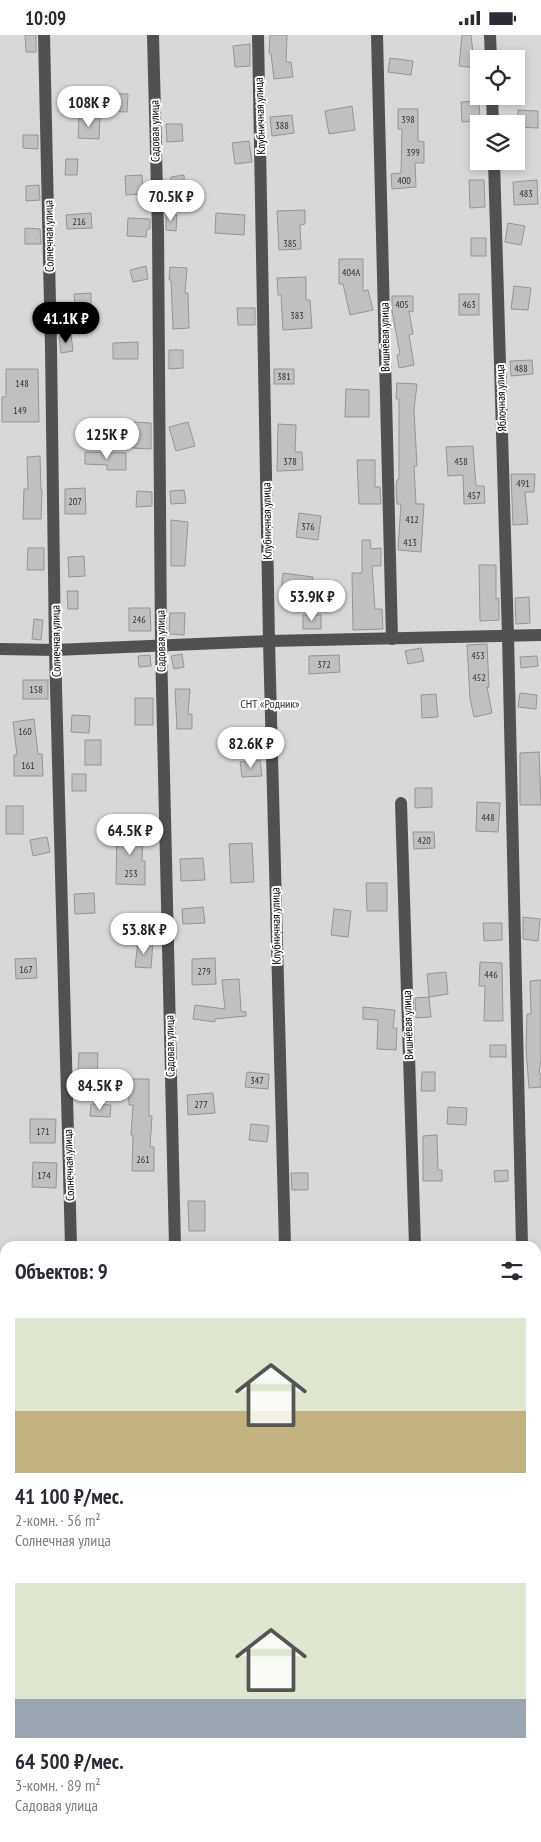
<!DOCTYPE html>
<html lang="ru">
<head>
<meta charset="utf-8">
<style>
	body { margin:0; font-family:"PT Sans Narrow",sans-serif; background:#f7f7f7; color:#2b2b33; height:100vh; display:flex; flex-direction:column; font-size:19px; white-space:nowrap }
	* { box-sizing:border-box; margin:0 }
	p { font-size:16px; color:#7c7c81 }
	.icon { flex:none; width:28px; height:28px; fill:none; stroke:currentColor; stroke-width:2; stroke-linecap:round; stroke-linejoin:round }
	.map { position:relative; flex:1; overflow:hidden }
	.side { position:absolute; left:0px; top:1206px; width:541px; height:601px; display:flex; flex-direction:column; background:#fff; border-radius:15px 15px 0 0; box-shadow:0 2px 8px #0003 }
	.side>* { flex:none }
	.tools { position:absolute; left:470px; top:15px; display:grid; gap:10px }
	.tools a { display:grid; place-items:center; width:55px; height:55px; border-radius:0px; background:#fff; box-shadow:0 2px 8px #0003; font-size:25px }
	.price { position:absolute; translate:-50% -42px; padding:0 11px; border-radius:18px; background:#fff; color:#222; font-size:16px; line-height:32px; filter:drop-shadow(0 1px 2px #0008) }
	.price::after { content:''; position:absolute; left:50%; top:30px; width:15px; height:11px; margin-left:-8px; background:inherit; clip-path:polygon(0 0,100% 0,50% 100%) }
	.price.current { background:#000; color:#fff }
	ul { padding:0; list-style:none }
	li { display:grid; align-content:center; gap:10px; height:265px; padding:0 15px }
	li span { display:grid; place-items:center; height:155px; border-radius:0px; color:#555 }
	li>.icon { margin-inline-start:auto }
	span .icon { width:90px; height:90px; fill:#fffc; stroke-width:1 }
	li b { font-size:21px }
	h2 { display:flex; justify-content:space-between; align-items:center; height:60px; padding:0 15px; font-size:21px }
	.status { display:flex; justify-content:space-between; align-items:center; height:35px; padding:0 25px; background:#fff; direction:ltr }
	.status svg { height:14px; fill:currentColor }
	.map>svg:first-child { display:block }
</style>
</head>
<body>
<div class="status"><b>10:09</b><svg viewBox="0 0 49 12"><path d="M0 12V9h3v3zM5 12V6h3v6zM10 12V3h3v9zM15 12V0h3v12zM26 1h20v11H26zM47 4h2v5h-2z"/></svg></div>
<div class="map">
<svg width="541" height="1807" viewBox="0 0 541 1807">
	<rect width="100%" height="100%" fill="#fff"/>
	<path fill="#d8d8d8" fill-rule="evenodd" d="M0,0H541V1577H536V1211H5V1619L0,1620ZM479,24H516V61H479ZM479,89H516V126H479Z"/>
	<g fill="#c0c0c0" stroke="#959595">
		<polygon points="25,0 36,0 36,17 26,17"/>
		<polygon points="270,0 287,0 286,27 291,27 293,42 274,44 271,19 269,18"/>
		<polygon points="462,0 471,0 473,18 479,19 479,33 459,31"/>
		<polygon points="250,9 250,31 235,32 233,11"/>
		<polygon points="390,23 413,26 411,40 388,37"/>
		<polygon points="106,58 128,59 127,77 105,76"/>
		<polygon points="479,66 480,86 462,87 461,67"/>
		<polygon points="352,71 355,95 329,99 325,76"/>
		<polygon points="398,74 418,74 418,106 424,107 424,128 415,128 416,152 392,154 391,139 401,138 402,94 398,94"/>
		<polygon points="518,75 538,76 538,93 518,92"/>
		<polygon points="292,80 294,98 272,101 270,82"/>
		<polygon points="79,83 100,83 99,104 78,103"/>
		<polygon points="166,89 182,89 183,106 167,107"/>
		<polygon points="23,100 38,100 38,114 23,113"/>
		<polygon points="249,106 252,127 235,129 232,108"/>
		<polygon points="66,124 78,124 77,140 65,140"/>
		<polygon points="142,140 143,159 126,160 125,141"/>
		<polygon points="184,140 185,167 172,168 171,142"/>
		<polygon points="469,145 484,145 485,172 470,173"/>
		<polygon points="537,145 538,169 514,170 513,147"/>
		<polygon points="39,150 40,165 26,166 26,151"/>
		<polygon points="305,175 305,189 300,190 301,214 279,215 277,176"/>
		<polygon points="91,178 92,193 67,194 66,180"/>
		<polygon points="216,178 245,180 244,200 215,198"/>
		<polygon points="166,179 177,180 176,196 166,195"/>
		<polygon points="128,183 150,184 150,194 147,194 146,202 127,201"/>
		<polygon points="508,188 525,191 521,210 505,207"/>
		<polygon points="25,193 40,194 41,209 25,209"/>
		<rect x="471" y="203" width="15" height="18"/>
		<polygon points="339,224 363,224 363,256 368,255 373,275 350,280 343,249 339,249"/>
		<polygon points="146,231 148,244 133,247 130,235"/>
		<polygon points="170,232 187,233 185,258 188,258 189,293 173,294 171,245 169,245"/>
		<polygon points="306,242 306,265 310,265 312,293 283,295 281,260 278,260 277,243"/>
		<polygon points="514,251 531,253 528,275 511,274"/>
		<polygon points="91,258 91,272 75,272 74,259"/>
		<rect x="459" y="259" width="20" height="21"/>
		<polygon points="392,261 413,261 413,277 409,276 413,299 409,300 414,330 399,333 397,320 400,319 392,276"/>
		<polygon points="237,273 255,273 255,290 238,290"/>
		<polygon points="71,300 73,316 61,318 59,302"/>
		<polygon points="138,307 138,324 113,324 113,308"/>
		<polygon points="169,315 183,315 183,333 169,334"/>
		<polygon points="532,325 533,339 511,341 510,326"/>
		<polygon points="6,334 38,334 39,387 2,387 2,362 6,362"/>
		<rect x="274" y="334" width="20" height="15"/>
		<polygon points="397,348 417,349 414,375 417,431 414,431 416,469 424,469 421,517 398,515 401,469 397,469 396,452 397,445 399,444 399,364 396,364"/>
		<polygon points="346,354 369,355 369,382 345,382"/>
		<polygon points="134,387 151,388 151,414 133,413"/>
		<polygon points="188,387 195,411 176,416 169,392"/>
		<polygon points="278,389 296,390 295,417 302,417 303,435 277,436"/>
		<polygon points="473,411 476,451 484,451 485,468 464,469 463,440 448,441 446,412"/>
		<polygon points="85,417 126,418 126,435 107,435 107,430 85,429"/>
		<polygon points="40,421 41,455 42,455 41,484 23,484 24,454 28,454 27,422"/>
		<polygon points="357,425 375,425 375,452 380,452 381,469 359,469"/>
		<polygon points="511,439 535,439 534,457 525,457 528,489 513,490"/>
		<polygon points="85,453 86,479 65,479 65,454"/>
		<polygon points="184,455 186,468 171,469 170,456"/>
		<polygon points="137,456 152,457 152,471 136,472"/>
		<polygon points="299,478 321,481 318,505 296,502"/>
		<polygon points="171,485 188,487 185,531 171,531"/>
		<polygon points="362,505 370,505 371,514 381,513 381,531 372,531 375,574 382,574 383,594 353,595 352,538 362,538"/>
		<polygon points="28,513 44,513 44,535 27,535"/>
		<polygon points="84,521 85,541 69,542 68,522"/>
		<polygon points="479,530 496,530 496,564 499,563 499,585 480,586"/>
		<polygon points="283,538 313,542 310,568 280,565"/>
		<polygon points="67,556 78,556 78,574 68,574"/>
		<polygon points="529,562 530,588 516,589 515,563"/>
		<polygon points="129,573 150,573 151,596 129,596"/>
		<polygon points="170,578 185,578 184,600 169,599"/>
		<rect x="303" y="580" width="18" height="14"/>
		<polygon points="34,584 43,585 41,605 32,604"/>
		<polygon points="487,609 489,652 487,652 492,678 474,682 470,663 467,610"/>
		<polygon points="421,613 424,626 408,629 405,616"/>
		<polygon points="182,619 184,632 174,634 171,621"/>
		<polygon points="150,620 151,631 139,632 138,621"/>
		<polygon points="339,620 340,637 309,639 309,621"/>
		<polygon points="537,621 538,631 521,633 520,622"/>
		<rect x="23" y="645" width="25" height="19"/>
		<polygon points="175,654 190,654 188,679 192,679 192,694 177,694"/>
		<polygon points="520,658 537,660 536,674 518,672"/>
		<polygon points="436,659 438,682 422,683 421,660"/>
		<rect x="135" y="663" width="18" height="27"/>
		<polygon points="72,680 90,681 89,698 71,697"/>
		<polygon points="34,684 38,719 42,719 43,741 14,741 14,720 17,720 13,687"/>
		<rect x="85" y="705" width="16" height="25"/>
		<polygon points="539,717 541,770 520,770 520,718"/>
		<polygon points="260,725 262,741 242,742 240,727"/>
		<rect x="72" y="739" width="14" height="17"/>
		<polygon points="415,753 432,753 432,772 415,773"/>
		<polygon points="477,767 500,768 498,797 476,796"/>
		<rect x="6" y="771" width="17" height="28"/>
		<polygon points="117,790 143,790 142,826 145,826 145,850 116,849"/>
		<polygon points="413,797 434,797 435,813 414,814"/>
		<polygon points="47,802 50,817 33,821 30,805"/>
		<polygon points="252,808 254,847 231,848 229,809"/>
		<polygon points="203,823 205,845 181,846 180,824"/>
		<polygon points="366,848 387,848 387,876 367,876"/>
		<polygon points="94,858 95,878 75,879 74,859"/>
		<polygon points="203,872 205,888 183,889 182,874"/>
		<polygon points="334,874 351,876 348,902 331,900"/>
		<polygon points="523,882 540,884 538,906 523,904"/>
		<polygon points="483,888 502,888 502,905 484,906"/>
		<polygon points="138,906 153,907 151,933 135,932"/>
		<polygon points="36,923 37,943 16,944 15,924"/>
		<polygon points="215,923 216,949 192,950 192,924"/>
		<polygon points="480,927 502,928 503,986 484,986 485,951 479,951"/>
		<polygon points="446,937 448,959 429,962 427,939"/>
		<polygon points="239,944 241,976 246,977 246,981 215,984 215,987 193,984 195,970 225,974 222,945"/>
		<polygon points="541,945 541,1025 539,1039 541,1039 541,1052 529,1053 526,1013 527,979 531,979 530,946"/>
		<polygon points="429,962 431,982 416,983 415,963"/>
		<polygon points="363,972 395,975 393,993 397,993 396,1015 377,1014 378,985 363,984"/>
		<rect x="490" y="1010" width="16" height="12"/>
		<polygon points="79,1018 98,1018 97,1044 101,1045 100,1062 82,1061 83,1038 78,1038"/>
		<polygon points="247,1037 269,1039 268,1054 245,1052"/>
		<polygon points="422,1037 435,1037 435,1056 421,1056"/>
		<polygon points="128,1044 149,1044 149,1081 152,1081 150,1112 154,1112 154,1136 132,1136 133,1100 131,1100 133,1070 129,1070"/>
		<polygon points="213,1058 215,1078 188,1080 187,1060"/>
		<polygon points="91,1069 111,1070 110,1082 90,1081"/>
		<polygon points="448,1072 467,1073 466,1090 447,1089"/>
		<polygon points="30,1084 56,1084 55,1108 30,1108"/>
		<polygon points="251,1089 269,1091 267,1107 249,1105"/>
		<polygon points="437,1100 438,1135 442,1135 442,1146 423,1146 423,1101"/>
		<polygon points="33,1127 57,1128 56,1153 32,1152"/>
		<polygon points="508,1135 508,1146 495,1147 494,1136"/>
		<polygon points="291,1138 308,1138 308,1155 292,1155"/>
		<polygon points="188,1166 205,1166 205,1196 189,1196"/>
	</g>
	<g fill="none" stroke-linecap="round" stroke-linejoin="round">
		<g stroke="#515151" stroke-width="12">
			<polyline points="44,0 51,313 55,615 71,1211"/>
			<polyline points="153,0 158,195 161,611 175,1211"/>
			<polyline points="258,0 269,606 285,1211"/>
			<polyline points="377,0 392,604"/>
			<polyline points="490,0 491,24"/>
			<polyline points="492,61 493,89"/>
			<polyline points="494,126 508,601 522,1211"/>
			<polyline points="0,614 55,615 269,606 541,600"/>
			<polyline points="401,768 415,1211"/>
			<polyline points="536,1420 541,1420"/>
			<polyline points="0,1436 5,1436"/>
		</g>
	</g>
	<g text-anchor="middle" stroke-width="4" stroke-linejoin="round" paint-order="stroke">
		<g font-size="10" fill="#303030">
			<text x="408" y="88">398</text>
			<text x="282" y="94">388</text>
			<text x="413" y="121">399</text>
			<text x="404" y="149">400</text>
			<text x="526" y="162">483</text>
			<text x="79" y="190">216</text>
			<text x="290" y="212">385</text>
			<text x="351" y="241">404А</text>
			<text x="402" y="273">405</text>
			<text x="469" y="273">463</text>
			<text x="297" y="284">383</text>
			<text x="521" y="337">488</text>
			<text x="284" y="345">381</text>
			<text x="22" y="352">148</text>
			<text x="20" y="379">149</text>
			<text x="290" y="430">378</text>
			<text x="461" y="430">458</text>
			<text x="523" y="452">491</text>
			<text x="474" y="464">457</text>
			<text x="75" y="470">207</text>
			<text x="412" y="488">412</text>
			<text x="308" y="495">376</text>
			<text x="410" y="511">413</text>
			<text x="139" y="588">246</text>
			<text x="478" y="624">453</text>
			<text x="324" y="633">372</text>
			<text x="479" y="646">452</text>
			<text x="36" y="658">158</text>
			<text x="25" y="700">160</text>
			<text x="28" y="734">161</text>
			<text x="488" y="786">448</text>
			<text x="424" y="809">420</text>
			<text x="131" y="842">253</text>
			<text x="26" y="938">167</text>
			<text x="204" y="940">279</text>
			<text x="491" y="943">446</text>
			<text x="257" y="1049">347</text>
			<text x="201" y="1073">277</text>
			<text x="43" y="1100">171</text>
			<text x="143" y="1128">261</text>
			<text x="44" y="1144">174</text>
		</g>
		<g font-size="12" fill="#000" stroke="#fff">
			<text transform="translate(260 81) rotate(-92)" y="4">Клубничная улица</text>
			<text transform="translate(155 96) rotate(-91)" y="4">Садовая улица</text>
			<text transform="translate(49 201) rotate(-91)" y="4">Солнечная улица</text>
			<text transform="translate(385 302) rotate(-91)" y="4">Вишнёвая улица</text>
			<text transform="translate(501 363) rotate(-92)" y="4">Яблочная улица</text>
			<text transform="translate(267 486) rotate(-91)" y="4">Клубничная улица</text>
			<text transform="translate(56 606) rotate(-91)" y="4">Солнечная улица</text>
			<text transform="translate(161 606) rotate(-91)" y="4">Садовая улица</text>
			<text transform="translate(276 891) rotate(-91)" y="4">Клубничная улица</text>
			<text transform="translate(408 990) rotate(-92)" y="4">Вишнёвая улица</text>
			<text transform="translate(170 1011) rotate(-91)" y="4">Садовая улица</text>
			<text transform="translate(69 1130) rotate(-92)" y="4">Солнечная улица</text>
		</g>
		<g font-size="12" fill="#2f2f2f" stroke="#fff">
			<text x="270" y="673">СНТ «Родник»</text>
		</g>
	</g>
</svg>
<div class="tools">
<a><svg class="icon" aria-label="locate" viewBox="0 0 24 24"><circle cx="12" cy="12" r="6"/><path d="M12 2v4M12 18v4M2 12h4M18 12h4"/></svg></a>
<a><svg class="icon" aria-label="layers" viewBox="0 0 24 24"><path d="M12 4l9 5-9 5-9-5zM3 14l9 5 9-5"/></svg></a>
</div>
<b class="price" style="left:89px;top:93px">108K ₽</b>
<b class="price" style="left:171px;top:187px">70.5K ₽</b>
<b class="price current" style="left:66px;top:309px">41.1K ₽</b>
<b class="price" style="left:107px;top:425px">125K ₽</b>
<b class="price" style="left:312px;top:587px">53.9K ₽</b>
<b class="price" style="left:251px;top:734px">82.6K ₽</b>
<b class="price" style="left:130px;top:821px">64.5K ₽</b>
<b class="price" style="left:144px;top:920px">53.8K ₽</b>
<b class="price" style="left:100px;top:1076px">84.5K ₽</b>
<section class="side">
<h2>Объектов: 9<svg class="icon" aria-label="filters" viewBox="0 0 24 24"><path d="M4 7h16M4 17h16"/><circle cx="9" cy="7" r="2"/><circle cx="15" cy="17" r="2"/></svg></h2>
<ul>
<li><span style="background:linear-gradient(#dfe7d0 60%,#c2b280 0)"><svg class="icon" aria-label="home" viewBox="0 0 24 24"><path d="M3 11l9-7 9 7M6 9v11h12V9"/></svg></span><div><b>41 100 ₽/мес.</b><p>2-комн. · 56 m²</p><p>Солнечная улица</p></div></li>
<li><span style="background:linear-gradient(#dfe7d0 75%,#9aa5b1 0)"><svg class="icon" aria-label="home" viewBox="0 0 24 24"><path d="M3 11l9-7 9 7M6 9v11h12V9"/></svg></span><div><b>64 500 ₽/мес.</b><p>3-комн. · 89 m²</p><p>Садовая улица</p></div></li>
</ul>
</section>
</div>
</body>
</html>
